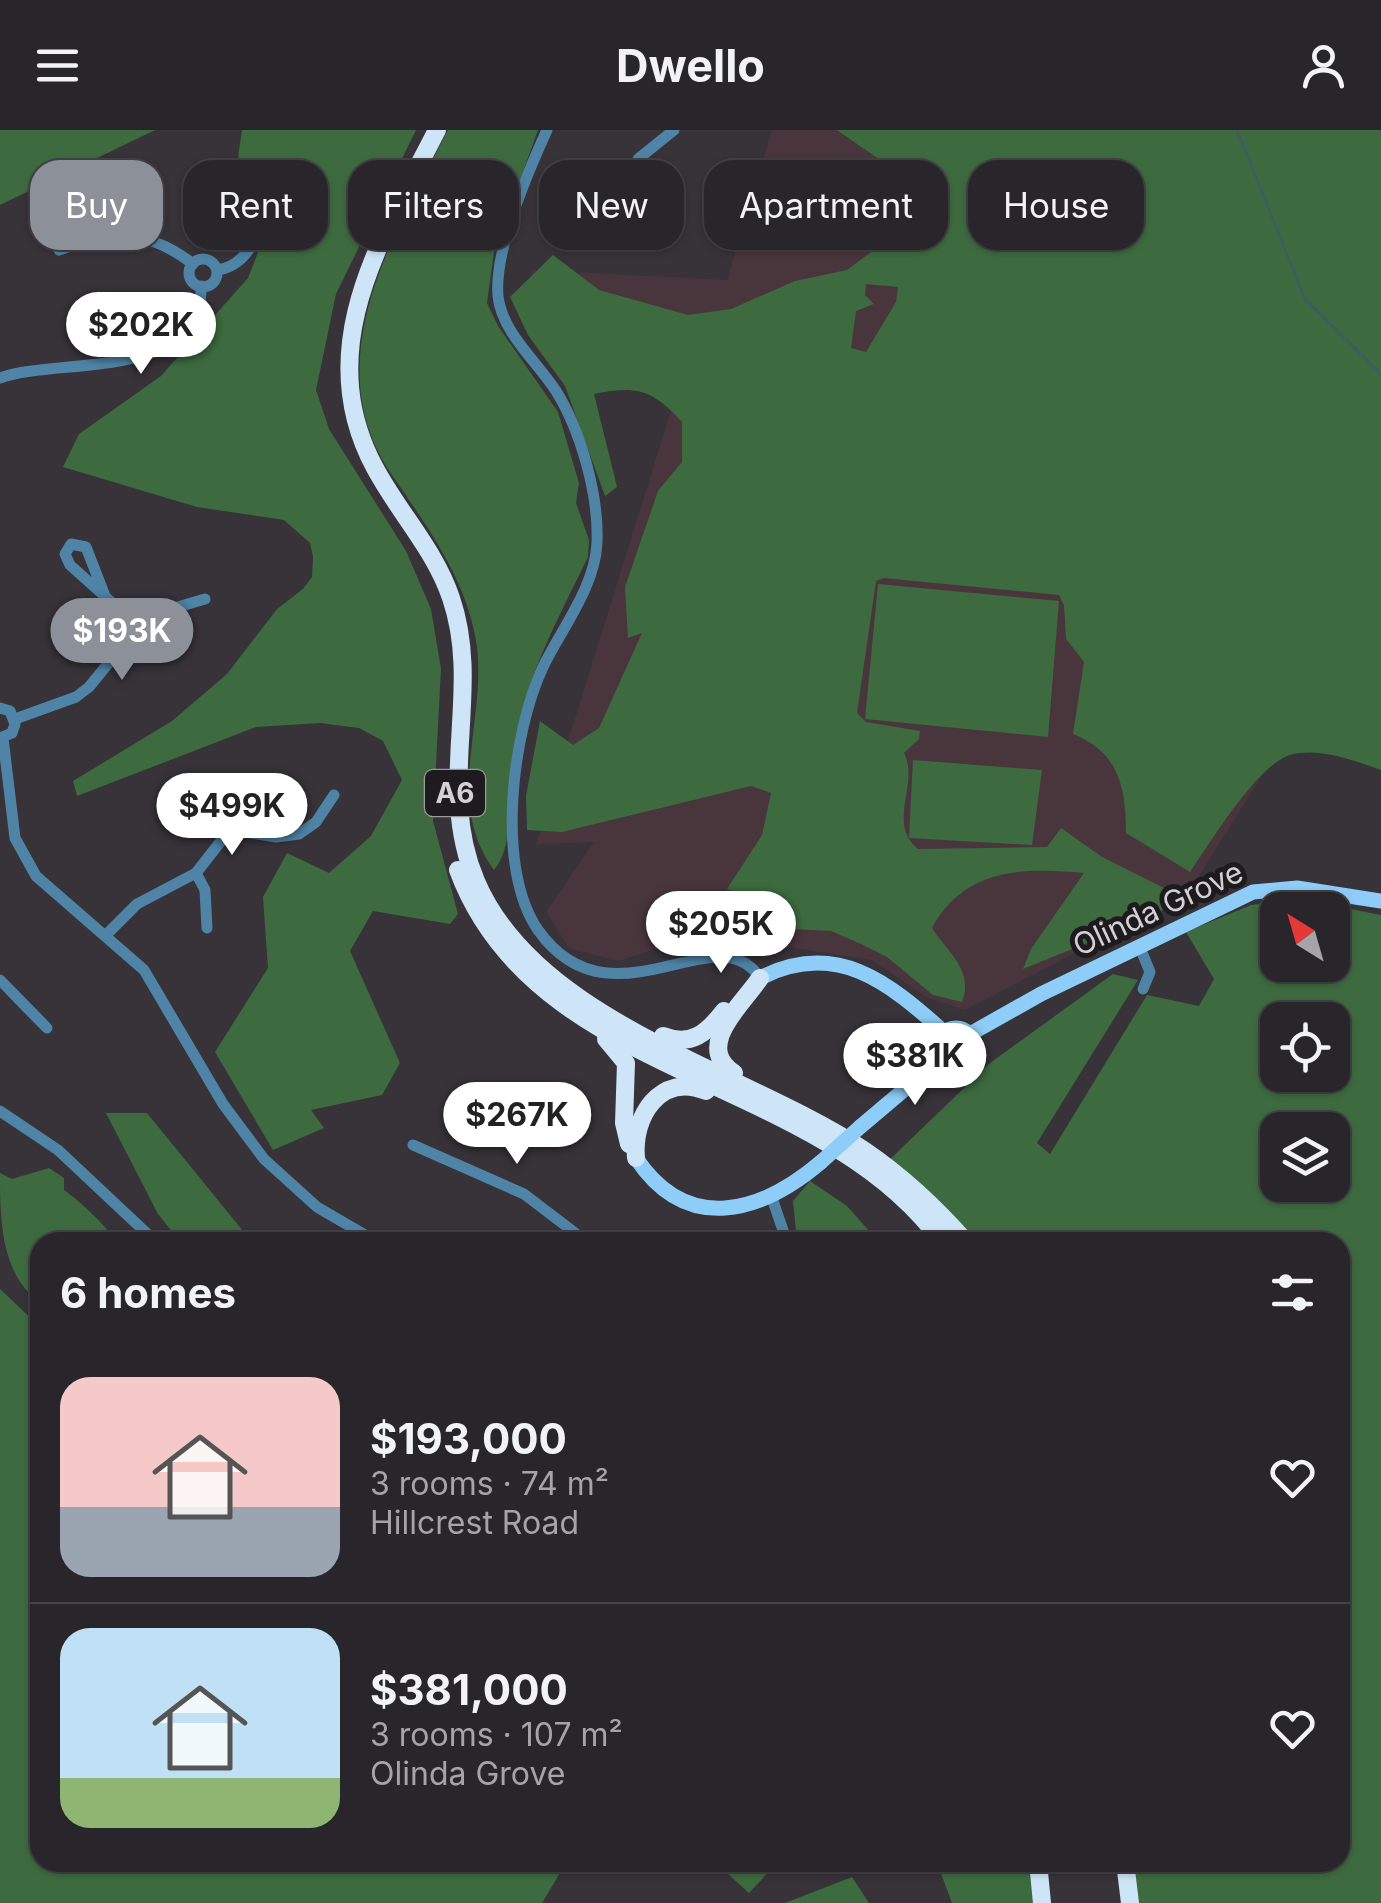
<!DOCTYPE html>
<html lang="en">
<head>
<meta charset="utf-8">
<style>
	body { margin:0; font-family:Inter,sans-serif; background:#312e33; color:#f1f3f6; height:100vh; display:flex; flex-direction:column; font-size:38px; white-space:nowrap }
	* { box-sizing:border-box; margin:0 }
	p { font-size:32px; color:#a5a5a9 }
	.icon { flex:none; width:55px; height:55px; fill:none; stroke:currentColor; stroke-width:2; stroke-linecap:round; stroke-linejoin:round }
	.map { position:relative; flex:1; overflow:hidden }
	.sheet { position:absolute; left:30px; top:1102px; width:1320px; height:640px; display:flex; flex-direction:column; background:#29262b; border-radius:30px; box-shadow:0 2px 8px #0004,0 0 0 2px #454347 }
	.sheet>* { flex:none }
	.guide { position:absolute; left:30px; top:30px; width:1322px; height:90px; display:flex; gap:20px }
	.needle { width:65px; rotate:323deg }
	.buttons { position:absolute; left:1260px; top:762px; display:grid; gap:20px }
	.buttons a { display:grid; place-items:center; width:90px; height:90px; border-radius:20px; background:#29262b; box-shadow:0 2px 8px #0004,0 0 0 2px #454347; font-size:50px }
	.price { position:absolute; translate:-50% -85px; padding:0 22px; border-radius:35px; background:#fff; color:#222; font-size:32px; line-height:65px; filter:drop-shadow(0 2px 5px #0008) }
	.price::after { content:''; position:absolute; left:50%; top:60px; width:30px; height:22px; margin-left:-15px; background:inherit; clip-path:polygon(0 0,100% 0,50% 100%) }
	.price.on { background:#8c9099; color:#fff }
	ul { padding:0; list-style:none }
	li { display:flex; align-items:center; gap:30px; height:250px; padding:0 30px }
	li+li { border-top:2px solid #454347 }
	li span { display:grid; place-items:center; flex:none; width:280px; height:200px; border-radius:30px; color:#555 }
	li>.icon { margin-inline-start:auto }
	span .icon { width:120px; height:120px; fill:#fffc; stroke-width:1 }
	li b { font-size:42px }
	h2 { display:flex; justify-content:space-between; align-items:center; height:120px; padding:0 30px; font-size:42px }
	.chip { padding:0 35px; border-radius:30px; background:#29262b; box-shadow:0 2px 8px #0004,0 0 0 2px #454347; font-size:35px; line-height:90px }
	.chip.on { background:#8c9099; color:#fff }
	header { display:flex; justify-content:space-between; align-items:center; height:130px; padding:0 30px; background:#29262b; font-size:45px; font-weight:700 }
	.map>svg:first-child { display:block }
</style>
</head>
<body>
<header><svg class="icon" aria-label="menu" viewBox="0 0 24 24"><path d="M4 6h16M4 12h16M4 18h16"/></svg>Dwello<svg class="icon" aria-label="person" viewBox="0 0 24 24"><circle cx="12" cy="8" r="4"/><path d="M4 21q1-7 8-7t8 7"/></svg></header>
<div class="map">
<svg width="1381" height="1773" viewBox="0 0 1381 1773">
	<rect width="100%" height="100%" fill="#373339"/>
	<polygon fill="#49363d" points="772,0 1381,0 1381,455 1187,765 965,880 926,867 872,830 704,804 618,831 569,818 546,782 594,712 536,714 678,258 570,255 531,140 727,150"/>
	<g fill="#3d6b3f" fill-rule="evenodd">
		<polygon points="0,0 155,0 0,75"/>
		<polygon points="242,0 416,0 336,164 316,260 329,299 406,421 431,479 441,539 433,691 458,784 450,794 373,781 350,821 400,933 382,965 311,980 324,998 273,1020 215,922 268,838 263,767 287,723 329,743 371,706 402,650 383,611 359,598 320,593 256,597 77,666 73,651 172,591 227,544 277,479 303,459 312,447 313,427 310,413 284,390 197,377 63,337 79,304 161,246 248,148 283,59 238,27"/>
		<path d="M448,0H538L494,122L487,173L498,196L558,282L579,353L576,373L589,410L588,427C554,497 524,550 512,628C506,663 517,712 494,740C444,672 486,593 477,517C468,452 430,401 394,348C313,234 393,106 448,0Z"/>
		<path d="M837,0H1381V640C1355,631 1319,617 1290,625C1257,635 1210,713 1190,742L1126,703C1126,658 1119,622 1073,604L1084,532L1066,509L1064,475L1059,465L883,448L876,451L857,583L866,592L920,601L919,609L904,623C920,654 886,693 918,719L1047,717L1061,698L1102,727L1180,766L1156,785L1023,839L1031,819L1084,743C1021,737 964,739 932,798C948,823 974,840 962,872L933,865L887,827L861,814L831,801L793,799L757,769L727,759L762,705L771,663L751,656L562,702L527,700L526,666L540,591L573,615L599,598L642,503L628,508L625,457L658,361L682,332V292C653,260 637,255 594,264L617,357L605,366L565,256L528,205L510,167L553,125L599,160L688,185L731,179L795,151L847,140L903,98V46ZM866,154L898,157L896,172L866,222L851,218L856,181L874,174L865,165Z"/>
		<polygon points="878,454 1059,471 1048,607 865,589"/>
		<polygon points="913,630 1042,640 1032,715 909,708"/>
		<path d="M1300,769L1381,785V1773H1130L1125,1733L1340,1732V1112H966L884,1035L990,933L1113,844L1138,850L1037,1013L1050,1024L1147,865L1199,876L1214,849L1186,802L1251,775ZM1278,780H1332V835H1278ZM1278,890H1332V945H1278ZM1278,1000H1332V1055H1278Z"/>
		<polygon points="106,983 147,983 252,1112 179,1110 158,1084"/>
		<path d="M49,1038L64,1048V1060C86,1076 100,1091 118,1112H40V1172C0,1145 0,1086 0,1043L12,1049Z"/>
		<polygon points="810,1051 847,1076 879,1112 797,1112 793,1071"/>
		<polygon points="0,1159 40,1197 40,1732 566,1733 542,1773 0,1773"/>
		<polygon points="716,1733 777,1733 749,1763"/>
		<polygon points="937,1733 1038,1733 1042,1773 952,1773"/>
		<polygon points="852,1747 869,1773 785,1773"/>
	</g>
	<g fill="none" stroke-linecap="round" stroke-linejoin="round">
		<polyline stroke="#405b63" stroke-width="2.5" points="1237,0 1305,169 1381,244"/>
		<g stroke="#4f84a7" stroke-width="11">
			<path d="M547,0C528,42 494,120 498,166C502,203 537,231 556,261C581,301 599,366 597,413C595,457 562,498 543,537C512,603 495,738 538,800C611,903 718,782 760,848"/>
			<polyline points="638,29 674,0"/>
			<path d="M59,120C111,101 147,98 193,134"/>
			<circle cx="203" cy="143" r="14"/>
			<path d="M217,140C253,136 264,89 273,61"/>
			<path d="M0,248C58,227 205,252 201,156"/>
			<polyline points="105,466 86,417 71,414 65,424 70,435 136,494"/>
			<polyline points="0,578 10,581 15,594 12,603 0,608"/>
			<polyline points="15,589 76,567 89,557 147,486 205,469"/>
			<polyline points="3,608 15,708 36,746 144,840 223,974 264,1029 317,1077 377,1112"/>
			<polyline points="196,743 205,760 207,798"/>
			<polyline points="107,804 137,774 196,743 225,706 240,701 276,707 299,704 316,692 334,665"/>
			<polyline points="1139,815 1150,842 1143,859"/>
			<polyline points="0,850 47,898"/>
			<polyline points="0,981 58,1020 156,1112"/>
			<polyline points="413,1015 524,1064 587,1112"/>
			<polyline points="772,1068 787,1112"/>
		</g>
		<g stroke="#8ecdf8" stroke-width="15">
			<path d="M760,848C836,809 888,852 944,902"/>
			<circle cx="956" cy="915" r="17"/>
			<polyline points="970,904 1041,864 1253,762 1297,758 1381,771"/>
			<polyline points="860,997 944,926"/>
			<path d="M636,1028C687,1105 761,1083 821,1032"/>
		</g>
		<g stroke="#cde5f6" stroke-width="18">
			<path d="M437,0C382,108 310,218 375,338C399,383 435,420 451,468C483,561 435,655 476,751C536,893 745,941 865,1021C903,1047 936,1078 966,1112"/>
			<path d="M458,740C536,951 819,942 942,1112"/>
			<path d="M663,906C691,917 707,903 724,881"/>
			<polyline points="606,909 626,933 624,993 629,1014"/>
			<path d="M734,943C693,916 743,874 760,848"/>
			<path d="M636,1028C632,987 660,942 706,961"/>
			<polyline points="1038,1732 1042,1773"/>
			<polyline points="1125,1732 1130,1773"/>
		</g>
		<polyline stroke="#8ecdf8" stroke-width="15" points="821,1032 860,997"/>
	</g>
	<g text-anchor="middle" stroke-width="10" stroke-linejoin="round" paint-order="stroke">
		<rect fill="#1d1b1e" stroke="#9d9a9e" stroke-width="2.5" x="425" y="640" width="60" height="46" rx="8"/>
		<g font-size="28" font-weight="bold" fill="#d4d1d5">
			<text x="455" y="673">A6</text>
		</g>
		<g font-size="30" fill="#d4d1d5" stroke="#1d1b1e">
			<text transform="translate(1158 779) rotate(-25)" y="10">Olinda Grove</text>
		</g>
	</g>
</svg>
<div class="buttons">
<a><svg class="needle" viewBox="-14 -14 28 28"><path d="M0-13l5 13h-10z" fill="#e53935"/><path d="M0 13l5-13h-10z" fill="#a5a5a9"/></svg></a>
<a><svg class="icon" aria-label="locate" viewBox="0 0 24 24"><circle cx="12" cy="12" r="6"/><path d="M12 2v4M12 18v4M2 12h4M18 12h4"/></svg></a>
<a><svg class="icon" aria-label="layers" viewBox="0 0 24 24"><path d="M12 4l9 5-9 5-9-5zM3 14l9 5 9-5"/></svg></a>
</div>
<b class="price" style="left:141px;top:247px">$202K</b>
<b class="price on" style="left:122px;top:553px">$193K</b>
<b class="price" style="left:232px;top:728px">$499K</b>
<b class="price" style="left:721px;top:846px">$205K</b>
<b class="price" style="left:915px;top:978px">$381K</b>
<b class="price" style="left:517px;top:1037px">$267K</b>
<div class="guide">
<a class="chip on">Buy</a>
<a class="chip">Rent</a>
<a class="chip">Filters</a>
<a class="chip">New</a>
<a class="chip">Apartment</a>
<a class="chip">House</a>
</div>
<section class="sheet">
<h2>6 homes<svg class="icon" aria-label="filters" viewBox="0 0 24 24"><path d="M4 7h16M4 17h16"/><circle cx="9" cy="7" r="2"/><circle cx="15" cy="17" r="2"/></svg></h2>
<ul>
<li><span style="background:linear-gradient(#f6c9c9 65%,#9aa5b1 0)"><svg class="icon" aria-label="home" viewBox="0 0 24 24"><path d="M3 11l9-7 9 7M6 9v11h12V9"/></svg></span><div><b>$193,000</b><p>3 rooms · 74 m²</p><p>Hillcrest Road</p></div><svg class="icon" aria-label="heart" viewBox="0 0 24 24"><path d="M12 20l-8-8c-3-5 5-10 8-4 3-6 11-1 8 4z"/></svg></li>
<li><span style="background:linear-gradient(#bfe0f5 75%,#8fb573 0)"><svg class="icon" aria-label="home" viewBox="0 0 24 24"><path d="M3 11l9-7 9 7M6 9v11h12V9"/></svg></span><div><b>$381,000</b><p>3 rooms · 107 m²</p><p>Olinda Grove</p></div><svg class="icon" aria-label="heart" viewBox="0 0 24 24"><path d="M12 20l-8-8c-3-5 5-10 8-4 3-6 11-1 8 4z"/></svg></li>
</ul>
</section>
</div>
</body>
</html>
